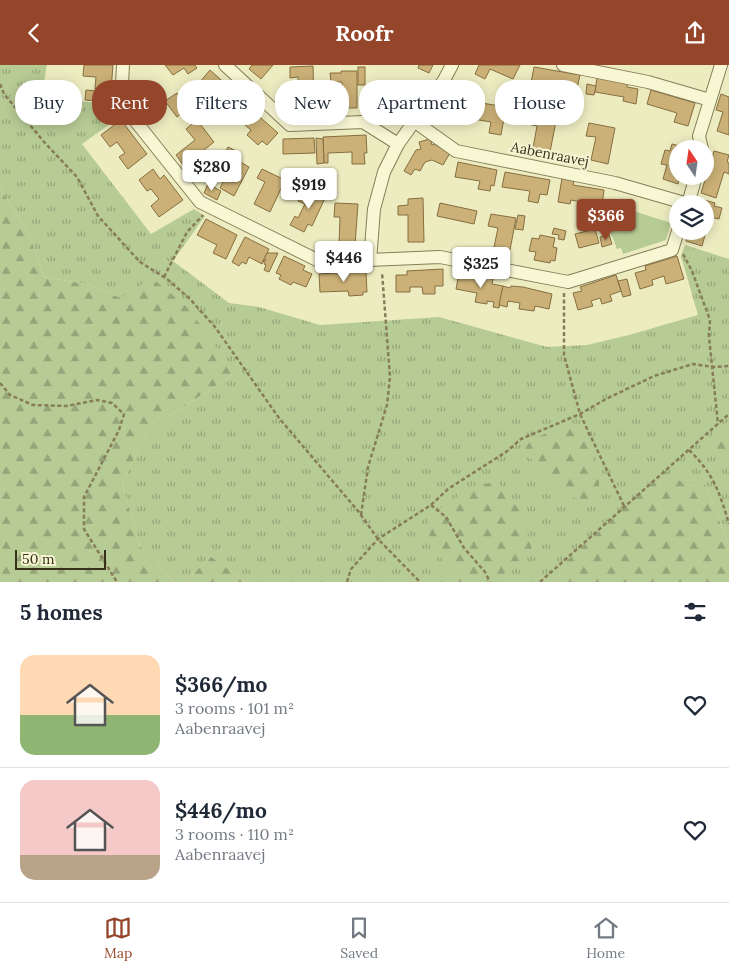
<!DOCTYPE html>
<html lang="en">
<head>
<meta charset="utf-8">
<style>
	body { margin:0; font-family:Lora,serif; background:#f2f2f3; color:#1f2937; height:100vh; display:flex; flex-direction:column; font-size:19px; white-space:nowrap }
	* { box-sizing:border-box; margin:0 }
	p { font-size:16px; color:#747a83 }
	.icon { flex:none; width:28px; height:28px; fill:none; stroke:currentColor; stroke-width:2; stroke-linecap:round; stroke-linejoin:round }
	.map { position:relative; height:517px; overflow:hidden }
	.sheet { display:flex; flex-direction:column; background:#fff; flex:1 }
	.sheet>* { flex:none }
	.guide { position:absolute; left:15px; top:15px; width:700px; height:45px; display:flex; gap:10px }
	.needle { width:32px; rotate:347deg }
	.tools { position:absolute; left:669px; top:75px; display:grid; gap:10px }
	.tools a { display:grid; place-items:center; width:45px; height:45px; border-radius:50%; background:#fff; box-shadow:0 2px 12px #0003; font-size:25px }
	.scale { position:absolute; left:15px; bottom:12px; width:91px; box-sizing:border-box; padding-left:5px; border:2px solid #36301d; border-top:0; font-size:14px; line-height:18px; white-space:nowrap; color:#36301d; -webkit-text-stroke:4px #f5f4d1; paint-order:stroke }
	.price { position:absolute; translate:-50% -42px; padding:0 11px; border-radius:5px; background:#fff; color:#222; font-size:16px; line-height:32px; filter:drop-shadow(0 1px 2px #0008) }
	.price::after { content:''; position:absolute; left:50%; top:30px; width:15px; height:11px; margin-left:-8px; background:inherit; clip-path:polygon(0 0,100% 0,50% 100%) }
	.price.selected { background:#95452a; color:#fff }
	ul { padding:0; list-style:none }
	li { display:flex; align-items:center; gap:15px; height:125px; padding:0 20px }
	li+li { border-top:1px solid #e0e1e3 }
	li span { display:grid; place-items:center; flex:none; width:140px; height:100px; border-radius:15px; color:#555 }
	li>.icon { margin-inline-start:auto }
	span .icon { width:60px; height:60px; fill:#fffc; stroke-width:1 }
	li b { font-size:21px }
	h2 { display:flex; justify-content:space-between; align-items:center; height:60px; padding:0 20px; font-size:21px }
	.pill { padding:0 18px; border-radius:20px; background:#fff; box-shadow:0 2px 12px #0003; font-size:18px; line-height:45px }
	.pill.selected { background:#95452a; color:#fff }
	header { display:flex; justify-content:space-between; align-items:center; height:65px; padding:0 20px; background:#95452a; color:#fff; font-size:22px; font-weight:700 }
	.tab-bar { display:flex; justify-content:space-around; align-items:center; height:70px; border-top:1px solid #e0e1e3; background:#fff; font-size:14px; color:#747a83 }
	.tab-bar a { display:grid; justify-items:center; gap:2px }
	.tab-bar .selected { color:#95452a }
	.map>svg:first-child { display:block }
</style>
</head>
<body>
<header><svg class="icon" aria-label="back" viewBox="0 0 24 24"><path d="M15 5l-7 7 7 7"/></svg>Roofr<svg class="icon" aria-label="share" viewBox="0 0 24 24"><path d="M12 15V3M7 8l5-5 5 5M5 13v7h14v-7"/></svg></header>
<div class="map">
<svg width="729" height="517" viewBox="0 0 729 517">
	<defs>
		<pattern id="grass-tufts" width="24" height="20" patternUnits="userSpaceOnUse" patternTransform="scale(1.25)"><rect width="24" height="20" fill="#b7cb95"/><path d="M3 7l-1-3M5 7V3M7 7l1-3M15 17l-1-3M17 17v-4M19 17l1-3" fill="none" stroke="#96a579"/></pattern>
		<pattern id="forest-firs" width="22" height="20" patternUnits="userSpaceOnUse" patternTransform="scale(1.25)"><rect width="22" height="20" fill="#b7cb95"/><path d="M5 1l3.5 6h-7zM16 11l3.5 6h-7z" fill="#96a579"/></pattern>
	</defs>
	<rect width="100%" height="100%" fill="#edecc1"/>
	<path fill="url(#grass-tufts)" d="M0,0H47L41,33L114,39L121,51L82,79L151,169L194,144L205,151L173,196L229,238L259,242L320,260L439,252L547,282L587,280L629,270L698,250L681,191L685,180L729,194V482L706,420C689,424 679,416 665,407L565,497L556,517H246L210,491L186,517H174L140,481L122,419L148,365L235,308L121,233L86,219L44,212L29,169L0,123Z"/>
	<g fill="url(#forest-firs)">
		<polygon points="0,123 29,169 44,212 86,219 121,233 152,213 188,243 235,308 148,365 122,419 140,481 174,517 0,517"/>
		<polygon points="729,356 729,391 709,388 706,375"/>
		<polygon points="572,357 581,366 599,410 599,426 587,436 559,429 524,385 531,375"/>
		<path d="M665,406C679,416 689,424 706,420L729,482V517H556L565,497Z"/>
		<polygon points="498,417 522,448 532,485 504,509 485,517 459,517 430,478 428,451 475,420"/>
		<polygon points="210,491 246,517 186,517"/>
	</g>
	<polygon fill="#b7cb95" points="615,140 671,158 666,175 623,189 621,183 617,184 609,163"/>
	<g fill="#cbb177" stroke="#866e3f">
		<polygon points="84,0 113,0 111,25 95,24 96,12 83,11"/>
		<polygon points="165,0 195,0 197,3 188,9 184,3 173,10"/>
		<polygon points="252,0 273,0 261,14 249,4"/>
		<polygon points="419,0 433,0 429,8 418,3"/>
		<polygon points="479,0 520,0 513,14 490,4 485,14 475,9"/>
		<polygon points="313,1 314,39 299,40 298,12 290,13 290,2"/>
		<rect x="358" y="2" width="7" height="18"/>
		<polygon points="534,2 580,10 576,28 572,27 571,32 552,29 553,22 531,18"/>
		<polygon points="210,5 241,33 230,45 219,35 214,40 203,31 209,25 200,17"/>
		<polygon points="341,6 357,6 357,43 342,43 342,17 331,17 330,8 341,8"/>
		<polygon points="597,12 628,17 627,22 638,24 636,39 623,36 624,32 595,27"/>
		<polygon points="387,16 409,28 394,54 383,48 393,31 382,25"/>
		<polygon points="587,19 596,21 594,30 586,29"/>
		<polygon points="140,22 155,23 155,30 139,29"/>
		<polygon points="86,25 97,26 97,36 85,35"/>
		<polygon points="651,25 695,38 688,61 674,57 677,48 647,39"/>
		<polygon points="177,28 188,43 177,52 165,36"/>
		<polygon points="453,28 471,31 470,36 506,42 501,70 489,68 491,57 449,50"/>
		<polygon points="721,29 729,32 729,70 717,66 723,47 716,45"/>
		<polygon points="371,37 380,42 376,49 366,43"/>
		<polygon points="245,39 278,68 267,80 262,76 258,80 247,70 251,65 234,51"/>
		<polygon points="529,48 539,50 540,48 557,51 550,87 533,83 537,61 527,59"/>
		<polygon points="121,55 147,89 128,104 119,92 125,88 117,77 110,82 101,70"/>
		<polygon points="197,55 214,77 184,101 176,90 195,75 186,64"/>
		<polygon points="589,58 615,63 608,99 591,95 596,72 586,71"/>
		<polygon points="366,70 367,88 364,88 365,99 352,99 352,87 328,88 328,98 324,98 323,72"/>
		<polygon points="314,73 315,88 283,89 283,74"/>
		<polygon points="316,73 323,74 324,98 317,99"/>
		<polygon points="430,74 432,80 434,79 450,88 443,100 432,95 425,97 420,106 415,104 411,110 404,106 416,85 421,84 419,77"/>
		<polygon points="672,79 688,83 678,84 678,111 680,111 678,119 663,114 667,100 661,99 665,85 670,86"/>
		<polygon points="228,82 238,87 235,93 225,88"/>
		<polygon points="714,86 729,90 727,97 729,98 729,109 724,107 716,133 701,128"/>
		<polygon points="235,94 249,102 234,131 220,123 225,113 219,111 226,97 232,100"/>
		<polygon points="458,97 497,105 494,121 491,120 490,126 478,124 480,116 455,112"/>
		<polygon points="153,104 160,114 164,110 183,135 159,152 151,141 159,134 151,124 147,126 139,115"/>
		<polygon points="262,104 285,115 270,147 254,139 265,117 257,113"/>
		<polygon points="505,107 550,115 547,130 540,129 538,138 528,136 530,126 502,122"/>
		<polygon points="562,113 574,115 573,120 604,125 602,141 597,140 595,148 579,145 581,137 571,135 570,139 558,137"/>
		<polygon points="208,119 221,126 217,135 204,128"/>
		<polygon points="312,124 326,131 312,161 308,159 304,167 290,160 295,151 298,153 305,139 298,136 303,128 309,131"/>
		<polygon points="423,133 424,177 408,177 408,150 398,150 398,141 408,140 408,134"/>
		<polygon points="697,133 715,138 714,141 722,143 719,154 710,152 702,181 686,176 688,166 705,166 705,139 696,139"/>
		<polygon points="335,138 358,139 355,180 339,179 340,152 334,152"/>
		<polygon points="440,138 477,146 474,159 437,151"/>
		<polygon points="491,149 516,153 510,185 494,182 498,163 488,161"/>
		<polygon points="518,150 525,151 523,165 515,164"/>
		<polygon points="206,154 237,170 226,194 213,188 217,180 197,170"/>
		<polygon points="554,163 566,166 564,175 558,174 559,170 552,169"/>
		<polygon points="595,164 599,178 579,183 575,169"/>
		<polygon points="540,170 555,173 553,182 557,183 555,196 551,195 550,198 534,195 536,187 529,186 532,173 539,174"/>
		<polygon points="609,170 612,179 602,182 600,172"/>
		<polygon points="245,172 269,184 262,199 249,192 246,199 242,197 239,201 232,197"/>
		<polygon points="267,188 278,188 269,207 264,205 266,200 264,199 266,194 262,198"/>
		<polygon points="284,191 305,201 303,205 312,209 306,222 293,217 291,220 279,214 281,210 276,208"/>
		<polygon points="677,191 684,214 666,219 664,211 652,215 653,220 640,224 635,208 646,205 645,201"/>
		<polygon points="443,204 443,221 435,221 435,229 423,229 422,222 410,222 410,227 396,227 396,210 407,210 407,206"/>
		<polygon points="366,206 367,227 363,227 363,230 349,231 348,226 320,227 319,209"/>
		<polygon points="459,208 493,214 492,219 503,221 499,243 493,242 494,237 487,236 487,239 475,237 477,228 456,224"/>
		<polygon points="616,210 621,226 610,230 612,236 602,239 600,233 591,236 593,241 578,245 573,228 582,226 580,222"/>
		<polygon points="627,214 631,230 623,232 618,216"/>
		<polygon points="503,221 510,223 511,221 523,222 552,229 549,244 535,241 534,246 519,244 520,238 508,236 507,242 499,240"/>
	</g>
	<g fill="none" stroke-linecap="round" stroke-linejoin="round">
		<g stroke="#877d59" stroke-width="14">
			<g id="minor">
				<polyline points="123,0 121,38 200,137 321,197 440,192 568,217 672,185 678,166"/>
				<polyline points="225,0 290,60 363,57 398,79"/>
				<polyline points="563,0 648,17 710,35"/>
				<polyline points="414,56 456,86 615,118 688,139"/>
				<polyline points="702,84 699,71 721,0"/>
				<polyline points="688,139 696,111"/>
				<polyline points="370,196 374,144 384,107 398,79 444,15 452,0"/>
			</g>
		</g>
		<g stroke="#877d59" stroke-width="2.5" stroke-dasharray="4 2.5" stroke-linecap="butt">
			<polyline points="0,19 4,29 45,78 77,112 98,151 140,197 167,214 190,234 215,262 279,353 358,446 378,474 420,517"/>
			<polyline points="683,189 692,206 710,255 709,272 718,359"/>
			<polyline points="164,212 187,167 203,150"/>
			<polyline points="564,228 564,290 580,349 625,443"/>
			<polyline points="0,318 10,330 33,340 67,341 97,335 112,338 124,349 119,365 84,432 84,464 117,517"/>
			<path d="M689,385C713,408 720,428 729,459"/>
			<polyline points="431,440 446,452 464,483 485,507 490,517"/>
			<polyline points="361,450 368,402 387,340 390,312 382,207"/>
			<polyline points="347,517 351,504 378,474 431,440 448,424 506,387 521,374 580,349 606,334 654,311 693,299 713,302 729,301"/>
			<polyline points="540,517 729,349"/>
		</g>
		<use href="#minor" stroke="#f8f7d4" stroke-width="12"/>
	</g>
	<g text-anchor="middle" stroke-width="4.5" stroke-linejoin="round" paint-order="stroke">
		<g font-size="14" fill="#36301d" stroke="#f5f4d1">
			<text transform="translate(550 89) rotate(11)" y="5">Aabenraavej</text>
		</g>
	</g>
</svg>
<div class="tools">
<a><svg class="needle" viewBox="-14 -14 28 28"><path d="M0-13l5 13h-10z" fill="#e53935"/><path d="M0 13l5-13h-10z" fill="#747a83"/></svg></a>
<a><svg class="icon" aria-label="layers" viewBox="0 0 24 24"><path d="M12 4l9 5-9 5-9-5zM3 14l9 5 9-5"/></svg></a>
</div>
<div class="scale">50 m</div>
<b class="price" style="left:212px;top:127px">$280</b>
<b class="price" style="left:309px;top:145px">$919</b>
<b class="price selected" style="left:606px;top:176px">$366</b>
<b class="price" style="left:344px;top:218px">$446</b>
<b class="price" style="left:481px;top:224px">$325</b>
<div class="guide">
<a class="pill">Buy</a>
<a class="pill selected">Rent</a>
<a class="pill">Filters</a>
<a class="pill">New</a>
<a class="pill">Apartment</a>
<a class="pill">House</a>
</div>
</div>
<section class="sheet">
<h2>5 homes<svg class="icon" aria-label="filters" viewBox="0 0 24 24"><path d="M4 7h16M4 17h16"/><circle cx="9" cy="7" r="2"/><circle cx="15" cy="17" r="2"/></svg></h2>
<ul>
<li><span style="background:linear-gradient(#ffd9b3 60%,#8fb573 0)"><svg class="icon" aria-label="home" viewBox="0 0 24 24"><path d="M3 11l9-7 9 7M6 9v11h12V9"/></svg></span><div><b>$366/mo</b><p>3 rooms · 101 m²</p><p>Aabenraavej</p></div><svg class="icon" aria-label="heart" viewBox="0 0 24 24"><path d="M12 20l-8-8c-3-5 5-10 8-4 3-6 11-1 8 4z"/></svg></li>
<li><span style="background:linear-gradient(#f6c9c9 75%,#b9a48a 0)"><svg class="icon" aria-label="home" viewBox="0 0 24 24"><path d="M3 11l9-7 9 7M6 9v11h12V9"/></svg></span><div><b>$446/mo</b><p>3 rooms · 110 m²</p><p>Aabenraavej</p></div><svg class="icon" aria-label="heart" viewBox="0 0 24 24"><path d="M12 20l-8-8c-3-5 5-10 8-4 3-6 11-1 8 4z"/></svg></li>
</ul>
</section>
<nav class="tab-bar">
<a class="selected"><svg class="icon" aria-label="map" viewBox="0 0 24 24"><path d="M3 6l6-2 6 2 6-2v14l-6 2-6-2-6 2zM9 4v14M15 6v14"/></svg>Map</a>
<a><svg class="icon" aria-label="saved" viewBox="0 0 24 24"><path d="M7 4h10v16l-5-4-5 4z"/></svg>Saved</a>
<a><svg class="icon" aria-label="home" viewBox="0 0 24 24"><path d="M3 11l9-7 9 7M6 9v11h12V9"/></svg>Home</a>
</nav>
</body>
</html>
